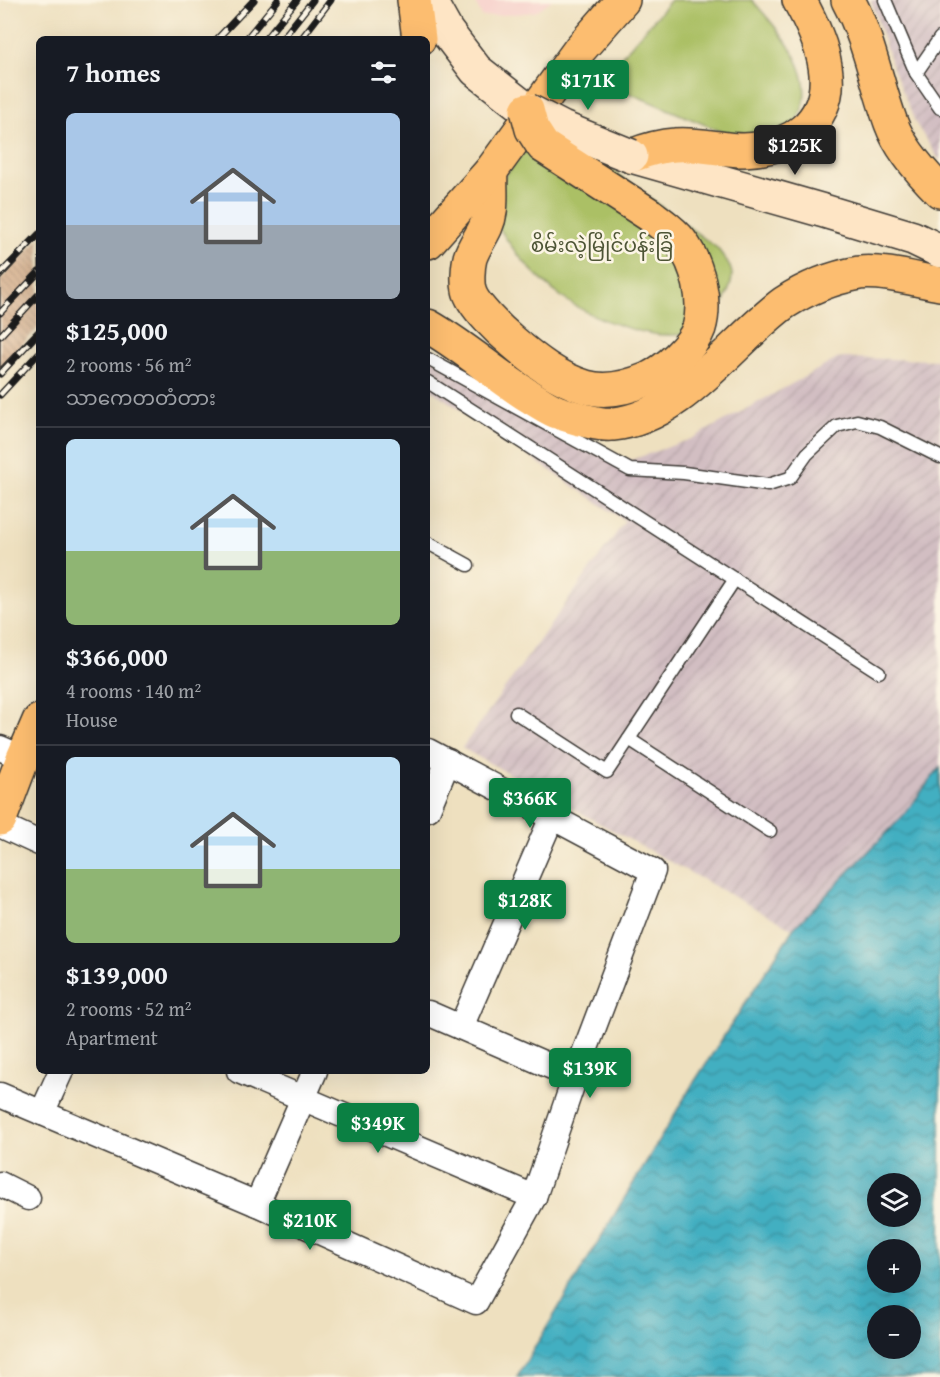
<!DOCTYPE html>
<html lang="en">
<head>
<meta charset="utf-8">
<style>
	body { margin:0; font-family:"Gentium Book Plus","Noto Sans Myanmar",serif; background:#20242c; color:#f1f3f6; height:100vh; display:flex; flex-direction:column; font-size:22px; white-space:nowrap }
	* { box-sizing:border-box; margin:0 }
	p { font-size:20px; color:#9ea1a6 }
	.icon { flex:none; width:33px; height:33px; fill:none; stroke:currentColor; stroke-width:2; stroke-linecap:round; stroke-linejoin:round }
	.map { position:relative; flex:1; overflow:hidden }
	.side { position:absolute; left:36px; top:36px; width:394px; height:1038px; display:flex; flex-direction:column; background:#171b24; border-radius:9px; box-shadow:0 6px 24px #0002 }
	.side>* { flex:none }
	.fabs { position:absolute; left:867px; top:1173px; display:grid; gap:12px }
	.fabs a { display:grid; place-items:center; width:54px; height:54px; border-radius:50%; background:#171b24; box-shadow:0 6px 24px #0002; font-size:30px }
	.price { position:absolute; translate:-50% -51px; padding:0 14px; border-radius:6px; background:#0b8043; color:#fff; font-size:20px; line-height:39px; filter:drop-shadow(0 2px 3px #0008) }
	.price::after { content:''; position:absolute; left:50%; top:36px; width:18px; height:14px; margin-left:-9px; background:inherit; clip-path:polygon(0 0,100% 0,50% 100%) }
	.price.current { background:#222; color:#fff }
	ul { padding:0; list-style:none }
	li { display:grid; align-content:center; gap:12px; height:318px; padding:0 30px }
	li+li { border-top:2px solid #363941 }
	li span { display:grid; place-items:center; height:186px; border-radius:9px; color:#555 }
	li>.icon { margin-inline-start:auto }
	span .icon { width:108px; height:108px; fill:#fffc; stroke-width:1 }
	li b { font-size:26px }
	h2 { display:flex; justify-content:space-between; align-items:center; height:72px; padding:0 30px; font-size:26px }
	.map>svg:first-child { display:block }
</style>
</head>
<body>
<div class="map">
<svg width="940" height="1377" viewBox="0 0 940 1377">
	<defs>
		<pattern id="industrial-furrows" width="10" height="10" patternUnits="userSpaceOnUse" patternTransform="scale(1.5)"><rect width="10" height="10" fill="#d2bec2"/><path d="M-1 1l2-2M0 10L10 0M9 11l2-2" fill="none" stroke="#b4a3a6"/></pattern>
		<pattern id="water-waves" width="16" height="10" patternUnits="userSpaceOnUse" patternTransform="scale(1.5)"><rect width="16" height="10" fill="#43afc1"/><path d="M0 5q4-4 8 0t8 0" fill="none" stroke="#378e9c"/></pattern>
		<pattern id="building-back-hatch" width="6" height="6" patternUnits="userSpaceOnUse" patternTransform="scale(1.5)"><rect width="6" height="6" fill="#d3aa86"/><path d="M-1 5l2 2M0 0l6 6M5-1l2 2" fill="none" stroke="#aa8a6d"/></pattern>
	</defs>
	<rect width="100%" height="100%" fill="#fcf5e5"/>
	<filter id="ink" filterUnits="userSpaceOnUse"><feTurbulence type="fractalNoise" baseFrequency=".0167" numOctaves="2"/><feDisplacementMap in="SourceGraphic" scale="12" xChannelSelector="R" yChannelSelector="G"/><feConvolveMatrix kernelMatrix="1 2 1 2 8 2 1 2 1" color-interpolation-filters="sRGB"/></filter>
	<filter id="wash" filterUnits="userSpaceOnUse"><feTurbulence type="fractalNoise" baseFrequency=".008" numOctaves="4" result="noise"/><feDisplacementMap in="SourceGraphic" scale="24" xChannelSelector="R" yChannelSelector="G"/><feGaussianBlur stdDeviation="1.35" result="paint"/><feColorMatrix in="noise" values="0 0 0 0 0 0 0 0 0 0 0 0 0 0 0 0 0 1.4 0 .05"/><feComposite in="paint" operator="in"/></filter>
	<g filter="url(#wash)">
		<rect width="100%" height="100%" fill="#eee0bf"/>
		<polygon fill="#f7d0cb" points="474,0 552,0 535,12 482,17"/>
		<g fill="url(#industrial-furrows)">
			<polygon points="871,0 940,0 940,161 916,124 891,63"/>
			<polygon points="428,355 450,367 500,407 578,449 631,460 691,439 839,358 940,360 940,767 903,816 793,929 462,748 625,521 428,388"/>
		</g>
		<g fill="#abc065" stroke="#646e40" stroke-width="1.5">
			<path d="M671,0H752C777,29 819,72 800,114C797,122 788,129 782,136L744,141L600,81Z"/>
			<path d="M546,121L717,248C734,270 737,274 724,301C722,306 719,313 715,317C708,323 692,332 683,334C652,341 592,318 566,300C532,276 502,240 486,202Z"/>
		</g>
		<path fill="url(#water-waves)" stroke="#30666e" stroke-width="1.5" fill-rule="evenodd" d="M940,767V1377H517L691,1087L793,929L903,816ZM878,1184H910V1216H878ZM878,1250H910V1282H878ZM878,1316H910V1348H878Z"/>
		<g id="blocks">
			<polygon fill="url(#building-back-hatch)" points="39,238 39,327 0,368 0,280"/>
		</g>
	</g>
	<g filter="url(#ink)">
		<use href="#blocks" fill-opacity="0" stroke="#3c3934" stroke-width="1.5"/>
		<g fill="none" stroke-linecap="round" stroke-linejoin="round">
			<g stroke="#3c3934" stroke-width="15">
				<g id="lane">
					<polyline points="885,0 916,73 940,108"/>
					<polyline points="916,73 940,38"/>
					<polyline points="428,359 630,470 684,473 768,485 790,478 807,454 837,426 857,421 880,427 940,457"/>
					<polyline points="428,382 879,672"/>
					<polyline points="428,543 468,565"/>
					<polyline points="516,713 607,772 735,579"/>
					<polyline points="629,739 770,831"/>
				</g>
			</g>
			<g stroke="#3c3934" stroke-width="27">
				<g id="street">
					<polyline points="0,748 23,758"/>
					<polyline points="428,809 448,761"/>
					<polyline points="0,825 39,843"/>
					<polyline points="428,1013 575,1077"/>
					<polyline points="461,1027 552,817"/>
					<polyline points="239,1071 534,1197"/>
					<polyline points="0,1095 257,1204 476,1302 534,1197 575,1077 653,871 428,751"/>
					<polyline points="42,1113 61,1071"/>
					<polyline points="0,1184 28,1198"/>
					<polyline points="257,1204 315,1071"/>
				</g>
			</g>
			<g stroke="#3c3934" stroke-width="36">
				<g id="secondary">
					<polyline points="429,0 447,32 476,70 527,110"/>
					<polyline points="631,156 824,211 913,238 940,251"/>
				</g>
			</g>
			<g stroke="#3c3934" stroke-width="36">
				<g id="primary">
					<polyline points="414,0 419,39"/>
					<path d="M848,0C869,39 876,82 891,123C900,148 922,173 940,191"/>
					<path d="M631,156C646,150 659,146 675,145C698,143 721,150 744,150C766,149 788,144 804,130C845,95 821,39 799,0"/>
					<path d="M491,171C490,185 492,199 490,212C488,230 475,242 470,258C468,266 467,282 469,290C472,305 501,332 513,342C534,360 558,379 586,387C606,393 629,387 648,379C666,370 692,348 699,328C707,301 698,264 681,242C673,231 660,223 650,215"/>
					<polyline points="428,242 491,171 580,49 623,0"/>
					<path d="M428,326C465,347 496,376 532,398C541,403 550,410 560,413C573,417 600,426 613,424C681,418 732,341 784,303C807,288 832,278 859,273C883,270 917,280 940,284"/>
					<polyline points="0,819 23,758 39,721"/>
				</g>
			</g>
			<use href="#lane" stroke="#fff" stroke-width="12"/>
			<use href="#street" stroke="#fff" stroke-width="24"/>
			<use href="#secondary" stroke="#fee5c5" stroke-width="33"/>
			<use href="#primary" stroke="#fcbd6f" stroke-width="33"/>
			<g stroke="#1c1c1c" stroke-width="7">
				<g id="rail">
					<polyline points="217,39 254,0"/>
					<polyline points="246,39 278,0"/>
					<polyline points="265,39 297,0"/>
					<polyline points="282,39 313,0"/>
					<polyline points="301,39 331,0"/>
					<polyline points="0,274 39,234"/>
					<polyline points="0,313 39,272"/>
					<polyline points="0,336 39,294"/>
					<polyline points="0,374 39,332"/>
					<polyline points="0,395 39,353"/>
				</g>
			</g>
			<use href="#rail" stroke="#fcf5e5" stroke-width="4.5" stroke-dasharray="14" stroke-linecap="butt"/>
			<g stroke="#3c3934" stroke-width="36" stroke-linecap="butt">
				<polyline id="secondary-bridge" points="527,110 562,128 631,156"/>
			</g>
			<g stroke="#3c3934" stroke-width="36" stroke-linecap="butt">
				<polyline id="primary-bridge" points="527,110 532,129 543,146 650,215"/>
			</g>
			<use href="#secondary-bridge" stroke="#fee5c5" stroke-width="33"/>
			<use href="#primary-bridge" stroke="#fcbd6f" stroke-width="33"/>
		</g>
	</g>
	<g text-anchor="middle" stroke-width="5" stroke-linejoin="round" paint-order="stroke">
		<g font-size="20" fill="#4e5536" stroke="#fcf5e5">
			<text x="602" y="252">စိမ်းလဲ့မြိုင်ပန်းခြံ</text>
		</g>
	</g>
</svg>
<div class="fabs">
<a><svg class="icon" aria-label="layers" viewBox="0 0 24 24"><path d="M12 4l9 5-9 5-9-5zM3 14l9 5 9-5"/></svg></a>
<a>+</a>
<a>−</a>
</div>
<b class="price" style="left:588px;top:111px">$171K</b>
<b class="price current" style="left:795px;top:176px">$125K</b>
<b class="price" style="left:530px;top:829px">$366K</b>
<b class="price" style="left:525px;top:931px">$128K</b>
<b class="price" style="left:590px;top:1099px">$139K</b>
<b class="price" style="left:378px;top:1154px">$349K</b>
<b class="price" style="left:310px;top:1251px">$210K</b>
<section class="side">
<h2>7 homes<svg class="icon" aria-label="filters" viewBox="0 0 24 24"><path d="M4 7h16M4 17h16"/><circle cx="9" cy="7" r="2"/><circle cx="15" cy="17" r="2"/></svg></h2>
<ul>
<li><span style="background:linear-gradient(#a9c7e8 60%,#9aa5b1 0)"><svg class="icon" aria-label="home" viewBox="0 0 24 24"><path d="M3 11l9-7 9 7M6 9v11h12V9"/></svg></span><div><b>$125,000</b><p>2 rooms · 56 m²</p><p>သာကေတတံတား</p></div></li>
<li><span style="background:linear-gradient(#bfe0f5 60%,#8fb573 0)"><svg class="icon" aria-label="home" viewBox="0 0 24 24"><path d="M3 11l9-7 9 7M6 9v11h12V9"/></svg></span><div><b>$366,000</b><p>4 rooms · 140 m²</p><p>House</p></div></li>
<li><span style="background:linear-gradient(#bfe0f5 60%,#8fb573 0)"><svg class="icon" aria-label="home" viewBox="0 0 24 24"><path d="M3 11l9-7 9 7M6 9v11h12V9"/></svg></span><div><b>$139,000</b><p>2 rooms · 52 m²</p><p>Apartment</p></div></li>
</ul>
</section>
</div>
</body>
</html>
